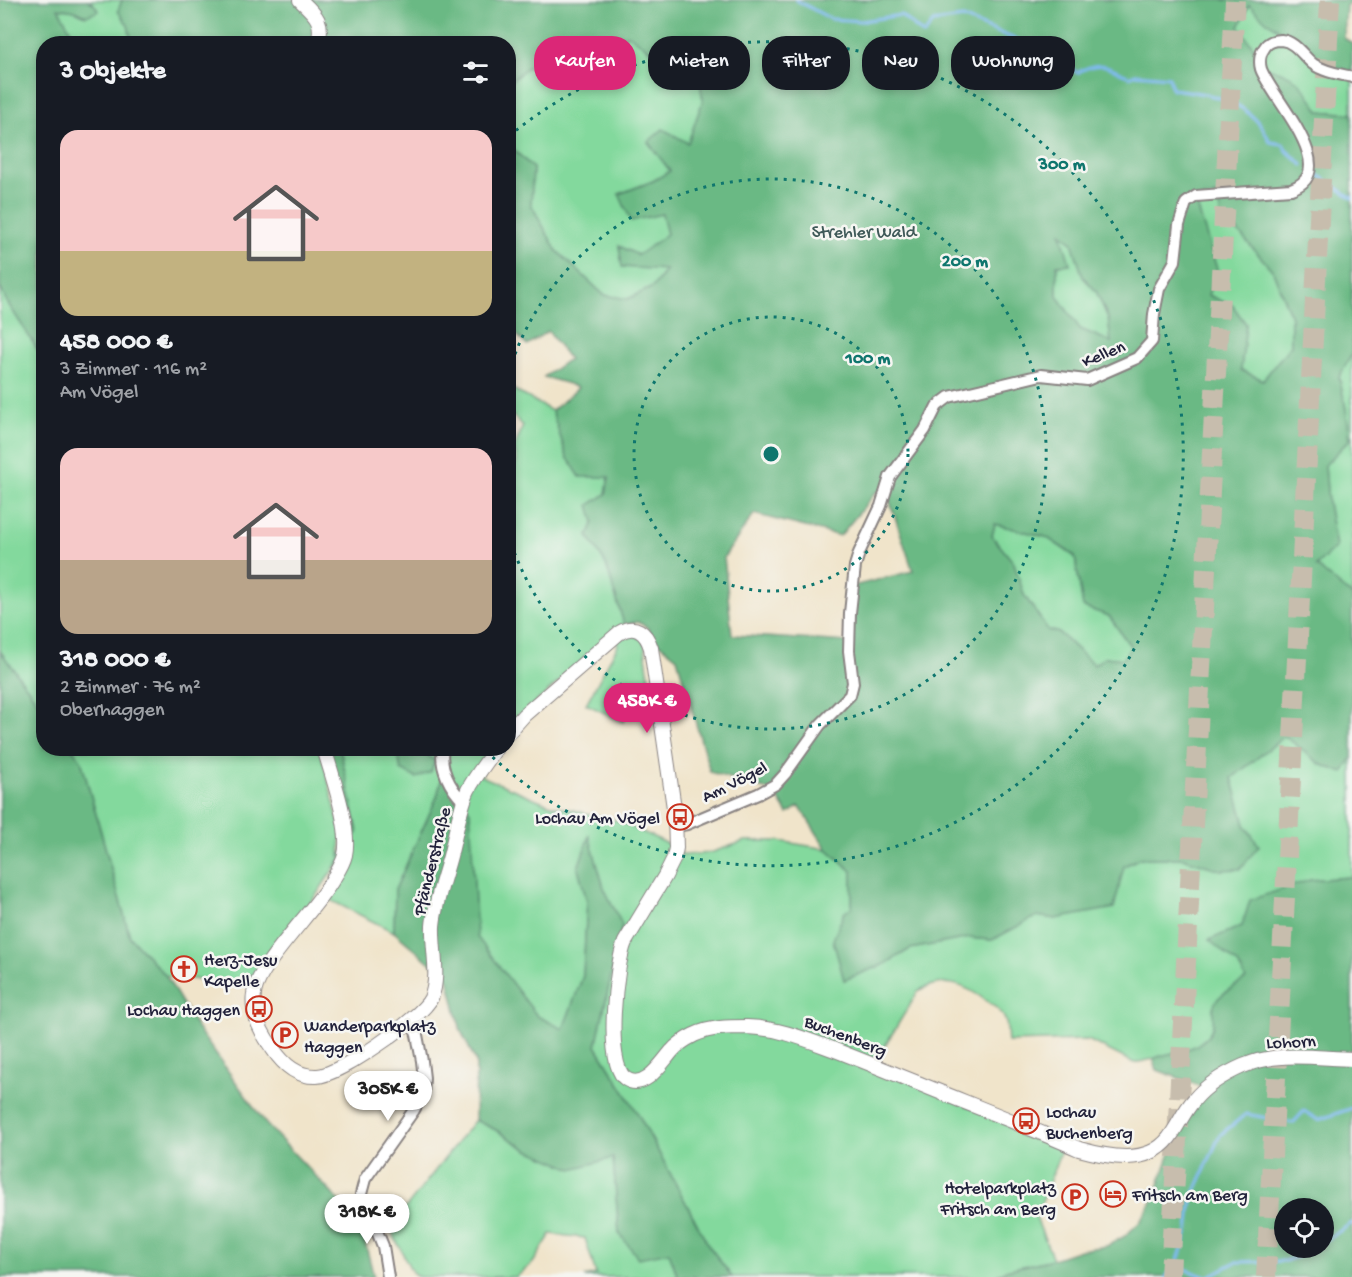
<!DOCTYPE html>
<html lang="de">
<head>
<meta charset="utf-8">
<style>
	body { margin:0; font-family:"Gochi Hand",sans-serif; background:#20242c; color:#f1f3f6; height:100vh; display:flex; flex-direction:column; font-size:22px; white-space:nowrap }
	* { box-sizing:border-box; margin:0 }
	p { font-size:20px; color:#9ea1a6 }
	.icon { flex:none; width:33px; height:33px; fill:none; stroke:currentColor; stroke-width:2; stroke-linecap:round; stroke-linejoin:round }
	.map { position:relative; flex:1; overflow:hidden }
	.sheet { position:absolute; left:36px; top:36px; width:480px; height:720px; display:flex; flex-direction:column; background:#171b24; border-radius:24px; box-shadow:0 3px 9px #0003 }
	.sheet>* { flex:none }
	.hud { position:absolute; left:534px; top:36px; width:570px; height:54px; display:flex; gap:12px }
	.buttons { position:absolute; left:1274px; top:1198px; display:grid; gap:12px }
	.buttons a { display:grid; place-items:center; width:60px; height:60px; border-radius:50%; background:#171b24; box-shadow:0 3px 9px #0003; font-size:30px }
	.price { position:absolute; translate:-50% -51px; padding:0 14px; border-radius:21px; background:#fff; color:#222; font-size:20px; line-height:39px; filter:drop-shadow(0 2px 3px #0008) }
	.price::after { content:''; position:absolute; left:50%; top:36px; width:18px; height:14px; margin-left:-9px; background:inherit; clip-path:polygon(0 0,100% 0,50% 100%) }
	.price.current { background:#db2777; color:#fff }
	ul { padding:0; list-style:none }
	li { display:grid; align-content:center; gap:12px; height:318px; padding:0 24px }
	li span { display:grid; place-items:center; height:186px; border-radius:18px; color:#555 }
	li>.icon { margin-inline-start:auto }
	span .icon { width:108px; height:108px; fill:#fffc; stroke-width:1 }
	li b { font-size:26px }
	h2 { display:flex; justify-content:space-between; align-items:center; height:72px; padding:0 24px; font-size:26px }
	.pill { padding:0 21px; border-radius:24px; background:#171b24; box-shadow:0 3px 9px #0003; font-size:21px; line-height:54px }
	.pill.current { background:#db2777; color:#fff }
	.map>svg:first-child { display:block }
</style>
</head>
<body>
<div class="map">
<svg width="1352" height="1277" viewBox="0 0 1352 1277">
	<rect width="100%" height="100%" fill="#f6f6f2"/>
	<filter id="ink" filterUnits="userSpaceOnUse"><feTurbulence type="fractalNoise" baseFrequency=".0167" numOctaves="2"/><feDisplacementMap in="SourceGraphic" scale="12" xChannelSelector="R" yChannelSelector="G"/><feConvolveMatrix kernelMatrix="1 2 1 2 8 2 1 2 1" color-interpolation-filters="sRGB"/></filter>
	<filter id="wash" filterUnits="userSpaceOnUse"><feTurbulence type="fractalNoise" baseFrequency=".008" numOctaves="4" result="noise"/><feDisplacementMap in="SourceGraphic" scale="24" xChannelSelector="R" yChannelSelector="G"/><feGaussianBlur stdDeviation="1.35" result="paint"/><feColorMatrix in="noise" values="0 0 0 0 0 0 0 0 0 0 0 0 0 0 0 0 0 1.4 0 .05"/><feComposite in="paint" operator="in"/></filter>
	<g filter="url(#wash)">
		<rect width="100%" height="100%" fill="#f0e4ca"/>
		<g fill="#83d99d" stroke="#527e6c" stroke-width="1.5">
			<polygon points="87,0 122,0 118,11 128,25 132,43 75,43 71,31 57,8 75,11 86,16 93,3"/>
			<path d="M1249,5C1279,34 1315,52 1352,72V114L1319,111C1304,86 1288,72 1259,66L1239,27Z"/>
			<polygon points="630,35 650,50 697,64 703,100 688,143 671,171 653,181 619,194 662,214 667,234 638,256 619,246 623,267 666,269 653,287 628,299 604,295 556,250 531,204 533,168 509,145 508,83 526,68 578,43"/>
			<polygon points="1218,195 1235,228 1273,271 1291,317 1291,345 1263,380 1241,370 1246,324 1233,306 1208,295 1195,199"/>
			<polygon points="1060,232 1072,242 1083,277 1096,291 1108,318 1111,342 1080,329 1057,296 1057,265 1070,264"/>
			<polygon points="0,287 7,302 43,358 43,709 0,651"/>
			<polygon points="1352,354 1352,596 1316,566 1336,547 1328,503 1325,465 1350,439 1346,409 1339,377"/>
			<polygon points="509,387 552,411 567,457 609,477 606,494 588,536 606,564 624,624 508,727 508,484 517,461 514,448 523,426 509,412"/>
			<polygon points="995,524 1046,537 1075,557 1083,606 1109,616 1131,647 1123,659 1105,657 1094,665 1059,633 1048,630 1024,595 1014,563 992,536"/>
			<polygon points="632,634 644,640 649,679 623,722 586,704 618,645 616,640"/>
			<path d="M1285,736L1320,764L1343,772L1352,757V877L1310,880L1242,926L1210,940L1238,964L1246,979L1213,1007L1215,1020L1209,1035L1195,1047L1163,1057L1134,1063L1088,1040L1008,1042C1007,1036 1008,1028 1006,1023C1004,1013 995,1007 988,1002C964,984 944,976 918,991L874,1064L1062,1148L1036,1218L1053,1259L1006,1270L995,1277H732L709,1246L637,1112L596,1046L622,925L604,888L589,837L578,868L587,901L583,976L563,1030L537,1016L476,937L470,811L442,778L437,797L395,890L394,932L326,898L348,837L358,833L340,749H397L401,770L422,752L419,749H491L481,776L551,805L619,821L664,842L684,855L710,853L745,841H779L827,849L852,871V907L844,980L885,964L910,949L969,938L992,940L1037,916L1056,919L1124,866L1140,858H1183L1221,870L1259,846L1245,825L1232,778Z"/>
			<polygon points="72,749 320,749 341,831 340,859 317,894 253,976 236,984 166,976 130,937 81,760"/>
			<polygon points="475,1120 496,1130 528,1150 613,1157 619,1234 669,1252 678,1277 584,1277 596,1274 585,1238 551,1234 533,1263 516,1277 418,1277 412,1272 390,1228"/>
		</g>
		<g fill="#6ab984" stroke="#466e60" stroke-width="1.5" fill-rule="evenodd">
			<polygon points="0,0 87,0 93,3 99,11 86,16 75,11 58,8 71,31 75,43 44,44 43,358 7,302 0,287"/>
			<path d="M122,0H1352V3L1346,5L1344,38L1352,43V72L1317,61L1278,28L1267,22L1249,5L1239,27L1257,52L1259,66C1295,74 1300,79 1319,111L1352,114V354L1339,377L1346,409L1350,439L1325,465L1328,503L1336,547L1316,566L1352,596V757L1343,773L1320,764L1285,736L1232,778L1245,825L1259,846L1240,869L1221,870L1183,858H1140L1124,866L1114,908L1055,919L1037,916L992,940L969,938L910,949L885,964L844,980L833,940L844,913L852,907V871L827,849L799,806L788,814L774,792L710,772L677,658L657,642L647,627L638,622L624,624L606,564L588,536L594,522L589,505L606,494L609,477H580L567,457L552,411L578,388L569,384L544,377L569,359L548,331L527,345L509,327V145L533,168L531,204L556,250L604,295L628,299L653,287L666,270L622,267L619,246L638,255L667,234L662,214L631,221L619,194L653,181L670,171L648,142L663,129L688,143L703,100L697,64L650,50L629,35L578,43L526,68L509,83L508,44L132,43L128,25L118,11ZM1218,195L1221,222L1235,228L1273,271L1291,317V345L1263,380L1241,370L1246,324L1233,306L1208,295L1217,269L1195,199ZM1061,233L1072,242L1083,277L1096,291L1108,318L1111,342L1080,329L1057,296V265L1070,264ZM886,490L913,571L853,586L849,642L732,635L724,557L754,514L840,536L876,492ZM995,524L1046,537L1075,556L1083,607L1109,616L1131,647L1123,659L1105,657L1094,665L1059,633L1048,630L1024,595L1014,563L992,536Z"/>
			<polygon points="0,651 43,709 44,748 72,749 81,760 130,937 166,976 197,1028 266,1124 360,1223 374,1277 0,1277"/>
			<polygon points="326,749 340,749 358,833 348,837"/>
			<polygon points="397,749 419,749 435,761 431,772 416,778 401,770"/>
			<polygon points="442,777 470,811 477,937 537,1016 563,1029 583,976 587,901 578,868 589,836 604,888 622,925 596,1046 637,1112 709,1246 732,1277 678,1277 669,1252 638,1258 619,1233 613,1158 572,1169 528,1150 496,1130 475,1120 476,1062 461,1031 448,978 394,932 395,890 437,797"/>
			<path d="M1352,877V1264L1350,1277H995L1006,1270L1053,1259L1080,1250L1107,1246L1125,1236L1140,1222L1154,1199L1175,1139L1203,1090L1197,1085L1157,1070L1153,1059C1170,1051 1193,1053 1208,1036C1217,1026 1211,1015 1214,1005C1218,994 1236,986 1246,979L1238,964L1209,940L1242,926L1250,900L1310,880ZM1284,1209H1323V1248H1284Z"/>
		</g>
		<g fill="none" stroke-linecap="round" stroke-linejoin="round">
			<g stroke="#81baf2" stroke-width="3">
				<path d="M796,0L831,19L862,21L901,15L924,35L933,22L963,18L1027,44L1041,64H1067L1077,73C1099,60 1109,65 1129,77L1136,74L1169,77L1172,89C1213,94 1252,100 1270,142L1283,144L1287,151L1303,165"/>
				<polyline points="1315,173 1352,198"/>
				<polyline points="1323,1242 1352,1223"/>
				<polyline points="1176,1266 1206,1277"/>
				<polyline points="1166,1277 1176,1266 1188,1231 1192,1198 1220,1135 1246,1114 1293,1123 1304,1111 1318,1120 1352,1108"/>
				<polyline points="1207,1277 1236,1262 1285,1261 1302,1255 1314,1248"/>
			</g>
		</g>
	</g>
	<g filter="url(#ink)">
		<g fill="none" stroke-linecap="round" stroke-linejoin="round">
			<g stroke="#c7bdad" stroke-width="20" stroke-dasharray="20 10" stroke-linecap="butt">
				<polyline points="1170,1277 1235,0"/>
				<polyline points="1266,1277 1330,0"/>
			</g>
			<g stroke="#898382" stroke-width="14">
				<g id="minor">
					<path d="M443,748C439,768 450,788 464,802"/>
					<path d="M676,826L687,824L758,794L776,784L785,774L820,725L850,695L853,683L849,651L850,613L855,566L859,553L881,506L890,477L925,430L937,406L949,397L1041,375L1087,380L1137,358L1152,341L1154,314L1159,289L1175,261L1179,225L1186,203L1196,196L1291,189C1344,171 1270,96 1261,69C1259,62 1260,53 1265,47C1268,42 1275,40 1281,40C1295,41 1303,56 1313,64C1324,72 1339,74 1352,77"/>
					<polyline points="388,1277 383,1246 374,1224 364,1207 361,1194 365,1179 414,1110 423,1093 424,1078 422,1061 417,1035 412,1021"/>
				</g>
			</g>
			<g stroke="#898382" stroke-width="16">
				<g id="tertiary">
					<path d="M300,0C316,15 324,21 318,44"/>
					<path d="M508,733L524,715L619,633C635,623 646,632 651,648L675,815L676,848L674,858L665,876L625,942C616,963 604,1065 626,1079C645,1091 662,1062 672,1051C678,1044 686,1039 694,1035C711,1027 729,1027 747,1027C779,1028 805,1039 835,1050C861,1060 888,1071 915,1082C969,1104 1024,1125 1079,1149C1108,1157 1147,1166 1169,1138C1178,1126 1184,1111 1194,1100C1207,1084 1225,1074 1243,1066C1278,1051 1315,1058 1352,1059"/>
					<path d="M324,748C332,776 351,828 345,855C343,864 338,871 333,879C316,910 258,964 254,994C251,1013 262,1034 273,1049C283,1064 297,1077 317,1076C338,1076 422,1018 431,998C440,976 432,949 433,926C435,902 444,879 450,856C456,834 459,810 468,790C476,775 487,762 496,748"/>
				</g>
			</g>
			<use href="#minor" stroke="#fff" stroke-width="10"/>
			<use href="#tertiary" stroke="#fff" stroke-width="14"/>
		</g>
	</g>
	<g fill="none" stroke="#0f766e" stroke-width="3" stroke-dasharray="3 6">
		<circle cx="771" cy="454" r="137"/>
		<path d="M509 371A275 275 0 1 1 509 537"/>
		<path d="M509 136A412 412 0 1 1 485 750"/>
	</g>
	<defs>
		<g id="bus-ring" transform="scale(1.35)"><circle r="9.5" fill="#f6f6f2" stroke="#c8321e" stroke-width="1.5"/><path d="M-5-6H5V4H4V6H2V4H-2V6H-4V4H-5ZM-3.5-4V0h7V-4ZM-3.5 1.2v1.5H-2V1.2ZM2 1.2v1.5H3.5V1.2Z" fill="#c8321e"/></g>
		<g id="church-ring" transform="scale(1.35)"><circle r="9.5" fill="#f6f6f2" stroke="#c8321e" stroke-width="1.5"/><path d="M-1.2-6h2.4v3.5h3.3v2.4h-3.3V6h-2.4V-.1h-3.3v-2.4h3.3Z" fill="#c8321e"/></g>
		<g id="parking-ring" transform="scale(1.35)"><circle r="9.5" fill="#f6f6f2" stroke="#c8321e" stroke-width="1.5"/><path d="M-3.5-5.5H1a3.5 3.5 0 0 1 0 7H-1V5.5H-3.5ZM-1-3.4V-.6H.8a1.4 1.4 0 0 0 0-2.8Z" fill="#c8321e"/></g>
		<g id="hotel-ring" transform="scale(1.35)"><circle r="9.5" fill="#f6f6f2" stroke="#c8321e" stroke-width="1.5"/><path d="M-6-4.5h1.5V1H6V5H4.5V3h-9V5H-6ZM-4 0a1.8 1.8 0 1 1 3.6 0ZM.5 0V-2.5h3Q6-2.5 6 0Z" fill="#c8321e"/></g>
	</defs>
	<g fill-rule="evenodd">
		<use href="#bus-ring" x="680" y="817"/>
		<use href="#church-ring" x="184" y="969"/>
		<use href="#bus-ring" x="259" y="1009"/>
		<use href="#parking-ring" x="285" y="1035"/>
		<use href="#bus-ring" x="1026" y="1121"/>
		<use href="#hotel-ring" x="1113" y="1194"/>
		<use href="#parking-ring" x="1075" y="1197"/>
	</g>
	<g text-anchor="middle" stroke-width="5" stroke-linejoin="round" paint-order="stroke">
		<g font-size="18" fill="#3f5958" stroke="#f6f6f2">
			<text x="864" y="237">Strehler Wald</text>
		</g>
		<g font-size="18" fill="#22223b" stroke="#f6f6f2">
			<text transform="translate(1103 353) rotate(-22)" y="6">Kellen</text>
			<text transform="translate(734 781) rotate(-27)" y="6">Am Vögel</text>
			<text transform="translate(431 861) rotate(-76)" y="6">Pfänderstraße</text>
			<text transform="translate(846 1035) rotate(21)" y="6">Buchenberg</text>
			<text transform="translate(1291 1041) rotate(-2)" y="6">Lohorn</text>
		</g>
		<g font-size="18" fill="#22223b" stroke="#f6f6f2" text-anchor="start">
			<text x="660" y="823" text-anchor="end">Lochau Am Vögel</text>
			<text x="204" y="965">Herz-Jesu<tspan x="204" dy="21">Kapelle</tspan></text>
			<text x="240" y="1015" text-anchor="end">Lochau Haggen</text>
			<text x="304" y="1031">Wanderparkplatz<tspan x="304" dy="21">Haggen</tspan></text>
			<text x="1046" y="1117">Lochau<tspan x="1046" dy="21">Buchenberg</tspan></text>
			<text x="1056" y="1193" text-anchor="end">Hotelparkplatz<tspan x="1056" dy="21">Fritsch am Berg</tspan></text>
			<text x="1132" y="1200">Fritsch am Berg</text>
		</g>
	</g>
	<circle cx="771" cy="454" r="9" fill="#0f766e" stroke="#f6f6f2" stroke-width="3"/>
	<g font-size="18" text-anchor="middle" font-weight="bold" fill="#0f766e" stroke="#f6f6f2" stroke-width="5" stroke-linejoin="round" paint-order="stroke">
		<text x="1062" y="169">300 m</text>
		<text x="965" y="266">200 m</text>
		<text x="868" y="363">100 m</text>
	</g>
</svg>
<div class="buttons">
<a><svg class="icon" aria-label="locate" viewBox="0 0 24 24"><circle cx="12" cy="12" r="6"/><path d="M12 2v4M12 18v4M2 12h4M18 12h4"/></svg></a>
</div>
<b class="price current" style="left:647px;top:734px">458K €</b>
<b class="price" style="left:388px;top:1122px">305K €</b>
<b class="price" style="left:367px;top:1245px">318K €</b>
<div class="hud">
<a class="pill current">Kaufen</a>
<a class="pill">Mieten</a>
<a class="pill">Filter</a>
<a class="pill">Neu</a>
<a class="pill">Wohnung</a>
</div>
<section class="sheet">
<h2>3 Objekte<svg class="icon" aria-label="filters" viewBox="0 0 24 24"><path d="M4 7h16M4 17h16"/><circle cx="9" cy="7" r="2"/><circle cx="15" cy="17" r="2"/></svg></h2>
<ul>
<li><span style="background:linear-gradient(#f6c9c9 65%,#c2b280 0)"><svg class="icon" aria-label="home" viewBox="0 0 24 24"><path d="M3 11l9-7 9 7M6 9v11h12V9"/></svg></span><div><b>458 000 €</b><p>3 Zimmer · 116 m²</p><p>Am Vögel</p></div></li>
<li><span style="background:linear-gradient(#f6c9c9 60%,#b9a48a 0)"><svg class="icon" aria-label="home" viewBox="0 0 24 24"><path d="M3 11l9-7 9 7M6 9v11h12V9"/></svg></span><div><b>318 000 €</b><p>2 Zimmer · 76 m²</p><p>Oberhaggen</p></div></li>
</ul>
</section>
</div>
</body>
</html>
